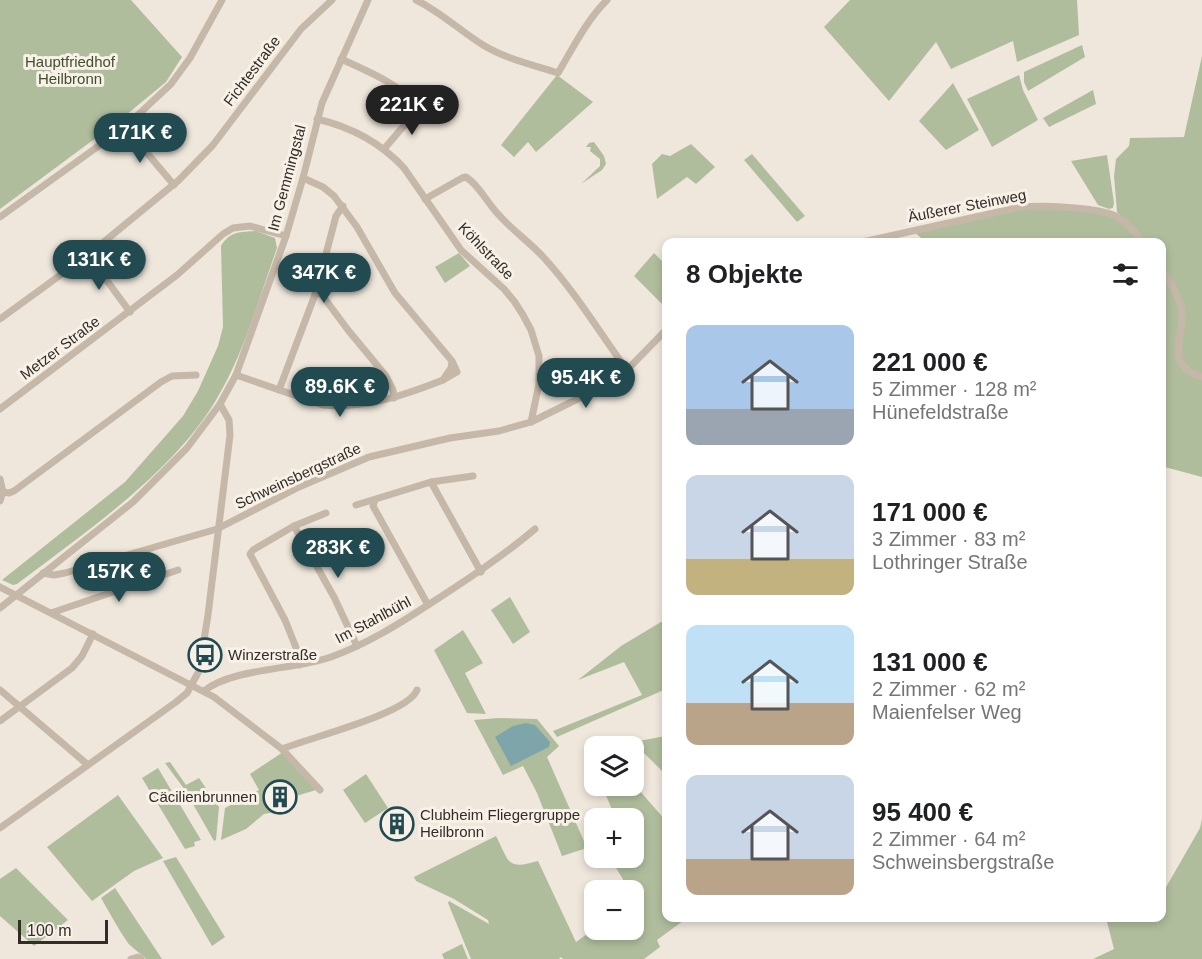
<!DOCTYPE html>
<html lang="de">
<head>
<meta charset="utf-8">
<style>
	body { margin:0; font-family:Helvetica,sans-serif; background:#f6f6f6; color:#202124; height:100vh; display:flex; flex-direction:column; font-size:22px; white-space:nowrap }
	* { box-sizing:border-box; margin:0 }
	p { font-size:20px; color:#757577 }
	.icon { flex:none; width:33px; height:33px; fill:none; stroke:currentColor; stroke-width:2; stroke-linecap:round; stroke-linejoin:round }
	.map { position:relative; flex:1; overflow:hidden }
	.drawer { position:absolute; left:662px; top:238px; width:504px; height:684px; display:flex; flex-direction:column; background:#fff; border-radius:12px; box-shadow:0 3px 9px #0003 }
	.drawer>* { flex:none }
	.fabs { position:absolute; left:584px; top:736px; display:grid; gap:12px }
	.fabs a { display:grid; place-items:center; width:60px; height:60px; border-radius:12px; background:#fff; box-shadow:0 3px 9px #0003; font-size:30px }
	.scale { position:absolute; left:18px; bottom:15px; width:90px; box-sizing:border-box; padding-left:6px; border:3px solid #342c28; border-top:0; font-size:16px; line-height:21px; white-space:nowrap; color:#342c28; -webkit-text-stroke:4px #f7f1e8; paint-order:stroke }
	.price { position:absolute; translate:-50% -51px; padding:0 14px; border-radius:21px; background:#224b51; color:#fff; font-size:20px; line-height:39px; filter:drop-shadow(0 2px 3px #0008) }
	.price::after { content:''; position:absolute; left:50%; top:36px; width:18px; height:14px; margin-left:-9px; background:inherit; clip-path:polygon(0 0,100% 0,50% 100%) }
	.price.selected { background:#222; color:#fff }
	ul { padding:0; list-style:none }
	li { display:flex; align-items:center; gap:18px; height:150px; padding:0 24px }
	li span { display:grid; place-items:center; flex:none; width:168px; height:120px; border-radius:12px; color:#555 }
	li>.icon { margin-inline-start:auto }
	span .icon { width:72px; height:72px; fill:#fffc; stroke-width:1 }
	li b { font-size:26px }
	h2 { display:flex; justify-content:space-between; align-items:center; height:72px; padding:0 24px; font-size:26px }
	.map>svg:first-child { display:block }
</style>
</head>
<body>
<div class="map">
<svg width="1202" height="959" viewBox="0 0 1202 959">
	<rect width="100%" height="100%" fill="#efe7dc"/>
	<g fill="#b0bd9d">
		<polygon points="0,0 131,0 182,57 166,82 120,120 0,209"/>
		<polygon points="850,0 1077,0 1079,35 1017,62 1013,41 951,69 936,42 889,101 824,27"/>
		<polygon points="1082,45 1085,57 1028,91 1024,82 1024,72"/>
		<polygon points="1202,56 1202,477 1161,466 1161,243 927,243 913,231 1030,207 1099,212 1124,219 1117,212 1114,176 1116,159 1129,146 1130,138 1184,137"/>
		<polygon points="557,75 593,102 536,152 528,142 514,157 501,145"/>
		<polygon points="1019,75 1023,90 1038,120 992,147 967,99"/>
		<polygon points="953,83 979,130 946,150 919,121"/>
		<polygon points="1093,90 1096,104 1049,127 1043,118"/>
		<polygon points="594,142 604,156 606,164 602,170 581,184 600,166 600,159 590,151 591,147 586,147 589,143"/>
		<polygon points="691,144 715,167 696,184 687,177 657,199 652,164 662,154 670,156"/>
		<polygon points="752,154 805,216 797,222 744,160"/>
		<polygon points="1107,155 1114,203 1113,208 1109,209 1098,205 1071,161"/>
		<path d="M256,231L275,238L277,248C259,298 244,354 216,400C173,473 84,533 17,584L13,585L2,580L125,482L183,416L198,391L218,346L223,327L221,246C230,231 240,232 256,231Z"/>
		<polygon points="459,253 470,266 445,283 435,267"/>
		<polygon points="654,253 666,265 666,308 634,276"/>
		<polygon points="510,597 530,632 513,644 491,610"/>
		<polygon points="666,619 666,689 557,737 553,731 642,695 624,662 578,680 621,646"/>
		<polygon points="463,630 483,663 465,673 486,714 467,713 434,650"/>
		<polygon points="498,718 537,719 559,746 547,757 587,848 562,856 537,793 523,766 503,775 474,720"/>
		<polygon points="666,736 666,775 633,742"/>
		<polygon points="283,752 316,790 293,797 280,811 264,814 246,829 221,840 225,808 259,790 250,774"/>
		<polygon points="170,762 186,785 199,778 219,807 216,840 214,841 185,790 165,763"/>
		<polygon points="158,768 201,840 194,842 195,846 185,849 142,778"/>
		<polygon points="366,774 388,808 365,823 343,790"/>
		<path d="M633,783L666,821V918H687L657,940L660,947L644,959H563L561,957L559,959H471L448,903L449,901L489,924L488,920L454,899L416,881L414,877L496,836C510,863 506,870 538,861L576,942L594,929L633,930L635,899L633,891H630L610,858H633V819H616L602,786H633Z"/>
		<polygon points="118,795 163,858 134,871 92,901 47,847"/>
		<polygon points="1202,819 1202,959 1093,959 1114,949 1106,918 1161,918 1161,896 1200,828"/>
		<polygon points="176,857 225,937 212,946 163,861"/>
		<polygon points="16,868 68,920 34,946 0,916 0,879"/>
		<path d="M115,888L162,959H146C141,953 134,950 128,943C118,929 110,913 101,898Z"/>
		<polygon points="462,944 468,959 444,959 442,954"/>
	</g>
	<polygon fill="#7ea5a9" points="526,723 535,725 550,742 549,747 511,766 495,737 513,726"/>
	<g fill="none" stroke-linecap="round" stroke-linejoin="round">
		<g stroke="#7ea5a9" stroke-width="1.5">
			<polyline points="906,243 908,239"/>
			<polyline points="276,808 282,794"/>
		</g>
		<g stroke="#c6b8a9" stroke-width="7">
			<path d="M416,0C441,12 460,31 483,45C506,59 533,65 558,73C573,48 586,21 607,0"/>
			<path d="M341,59C370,72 398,84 420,107L384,149"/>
			<path d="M317,119C351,127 380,142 404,168L461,250L504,289L514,301L523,315L531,330L539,356V384L531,422"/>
			<polyline points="125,127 174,185"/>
			<polyline points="303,178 323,187 334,196 357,227 395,293 452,361 451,368 443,380 457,372 452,361"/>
			<path d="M425,199L462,178L466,177C480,186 487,203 499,215C513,231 531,243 545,259C576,293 600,333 627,370"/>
			<polyline points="0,217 125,127 171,84 190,58 222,0"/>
			<path d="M858,243L1021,207C1041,205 1098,207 1116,216C1128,223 1135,232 1143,243"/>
			<polyline points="88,255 130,312"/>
			<path d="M1161,268C1169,281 1179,295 1182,310C1185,336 1163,366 1202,377"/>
			<polyline points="316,292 322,295 348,330 386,376 393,390 394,398"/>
			<polyline points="0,319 88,255 179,180 213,145 301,29 332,0"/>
			<path d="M236,375L323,405C365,409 405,395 443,380"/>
			<polyline points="279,390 316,292 336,216 343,206"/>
			<polyline points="0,409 177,275 223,234 233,228 250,226 286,236"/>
			<polyline points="0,479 3,492 0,501"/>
			<polyline points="431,482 481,572"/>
			<polyline points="3,492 9,493 14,491 161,382 172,376 196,375"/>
			<polyline points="375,500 373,506 428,605"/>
			<polyline points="356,505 431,482 473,476"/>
			<polyline points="294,526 334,597 357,646"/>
			<polyline points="43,573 54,575 65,573 217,529 299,487 369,457 450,438 499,431 531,422 610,383 627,370 666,330"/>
			<polyline points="0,587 214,697 282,749 320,790"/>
			<polyline points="0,608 133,502 187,448 220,404 236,375 286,236 303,178 322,103 368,0"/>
			<polyline points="51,613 178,570"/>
			<polyline points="299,665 297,650 285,620 250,554 253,550 294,526 326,513"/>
			<polyline points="0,690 88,765"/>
			<path d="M204,691C232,668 295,670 331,657C367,644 399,624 431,603C467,580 502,557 535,529"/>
			<polyline points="0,721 72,668 82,656 93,634"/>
			<path d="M282,749C308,738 408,714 417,690"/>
			<polyline points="0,828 176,702 187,693 199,671 208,615 230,435 229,420 220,404"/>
			<polyline points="131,959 138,957 141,959"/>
		</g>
	</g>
	<defs>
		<g id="bus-ring" transform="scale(1.725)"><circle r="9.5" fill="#f7f1e8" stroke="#224b51" stroke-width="1.5"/><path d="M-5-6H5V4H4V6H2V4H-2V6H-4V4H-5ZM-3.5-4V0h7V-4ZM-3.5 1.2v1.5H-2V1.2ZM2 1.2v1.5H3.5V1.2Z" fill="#224b51"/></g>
		<g id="building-ring" transform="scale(1.725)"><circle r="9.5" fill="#f7f1e8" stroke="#224b51" stroke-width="1.5"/><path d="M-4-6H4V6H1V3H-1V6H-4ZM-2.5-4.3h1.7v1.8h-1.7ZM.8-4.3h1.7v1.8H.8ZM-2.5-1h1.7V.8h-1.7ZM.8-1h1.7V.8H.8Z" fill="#224b51"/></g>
	</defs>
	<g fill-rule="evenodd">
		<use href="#bus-ring" x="205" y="655"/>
		<use href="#building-ring" x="280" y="797"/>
		<use href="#building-ring" x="397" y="824"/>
	</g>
	<g text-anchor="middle" stroke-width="6" stroke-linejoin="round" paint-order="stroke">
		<g font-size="15" fill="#42502e" stroke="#f7f1e8">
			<text x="70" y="67">Hauptfriedhof<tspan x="70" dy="17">Heilbronn</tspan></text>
		</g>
		<g font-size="15" fill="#342c28" stroke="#f7f1e8">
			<text transform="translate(252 71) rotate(-53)" y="5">Fichtestraße</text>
			<text transform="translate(287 178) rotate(-75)" y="5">Im Gemmingstal</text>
			<text transform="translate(967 206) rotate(-11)" y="5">Äußerer Steinweg</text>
			<text transform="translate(486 251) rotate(46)" y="5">Köhlstraße</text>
			<text transform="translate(60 348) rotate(-37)" y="5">Metzer Straße</text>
			<text transform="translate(298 476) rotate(-25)" y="5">Schweinsbergstraße</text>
			<text transform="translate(373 620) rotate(-28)" y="5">Im Stahlbühl</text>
		</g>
		<g font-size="15" fill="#342c28" stroke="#f7f1e8" text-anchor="start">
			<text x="228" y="660">Winzerstraße</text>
			<text x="257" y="802" text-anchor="end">Cäcilienbrunnen</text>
			<text x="420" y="820">Clubheim Fliegergruppe<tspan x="420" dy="17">Heilbronn</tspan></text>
		</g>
	</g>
</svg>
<div class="fabs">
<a><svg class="icon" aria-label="layers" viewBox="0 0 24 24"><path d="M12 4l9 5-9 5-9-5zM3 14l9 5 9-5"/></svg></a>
<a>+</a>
<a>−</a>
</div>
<div class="scale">100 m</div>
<b class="price selected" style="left:412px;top:136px">221K €</b>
<b class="price" style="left:140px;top:164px">171K €</b>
<b class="price" style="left:99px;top:291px">131K €</b>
<b class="price" style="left:324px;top:304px">347K €</b>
<b class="price" style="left:586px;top:409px">95.4K €</b>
<b class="price" style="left:340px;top:418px">89.6K €</b>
<b class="price" style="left:338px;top:579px">283K €</b>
<b class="price" style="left:119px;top:603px">157K €</b>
<section class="drawer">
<h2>8 Objekte<svg class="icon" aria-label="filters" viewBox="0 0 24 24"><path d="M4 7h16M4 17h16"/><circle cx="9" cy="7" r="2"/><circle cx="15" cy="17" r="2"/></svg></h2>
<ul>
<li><span style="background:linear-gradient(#a9c7e8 70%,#9aa5b1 0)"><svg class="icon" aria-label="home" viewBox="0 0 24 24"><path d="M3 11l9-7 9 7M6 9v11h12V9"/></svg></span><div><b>221 000 €</b><p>5 Zimmer · 128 m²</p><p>Hünefeldstraße</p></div></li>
<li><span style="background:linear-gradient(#c9d6e8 70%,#c2b280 0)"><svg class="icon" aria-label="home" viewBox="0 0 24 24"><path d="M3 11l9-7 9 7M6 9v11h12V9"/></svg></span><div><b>171 000 €</b><p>3 Zimmer · 83 m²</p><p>Lothringer Straße</p></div></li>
<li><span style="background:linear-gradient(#bfe0f5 65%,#b9a48a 0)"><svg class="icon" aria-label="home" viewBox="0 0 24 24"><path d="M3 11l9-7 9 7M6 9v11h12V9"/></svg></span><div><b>131 000 €</b><p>2 Zimmer · 62 m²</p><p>Maienfelser Weg</p></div></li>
<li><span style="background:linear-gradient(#c9d6e8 70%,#b9a48a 0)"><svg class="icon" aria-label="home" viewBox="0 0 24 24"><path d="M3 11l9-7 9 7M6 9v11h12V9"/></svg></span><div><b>95 400 €</b><p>2 Zimmer · 64 m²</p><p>Schweinsbergstraße</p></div></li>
</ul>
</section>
</div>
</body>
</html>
